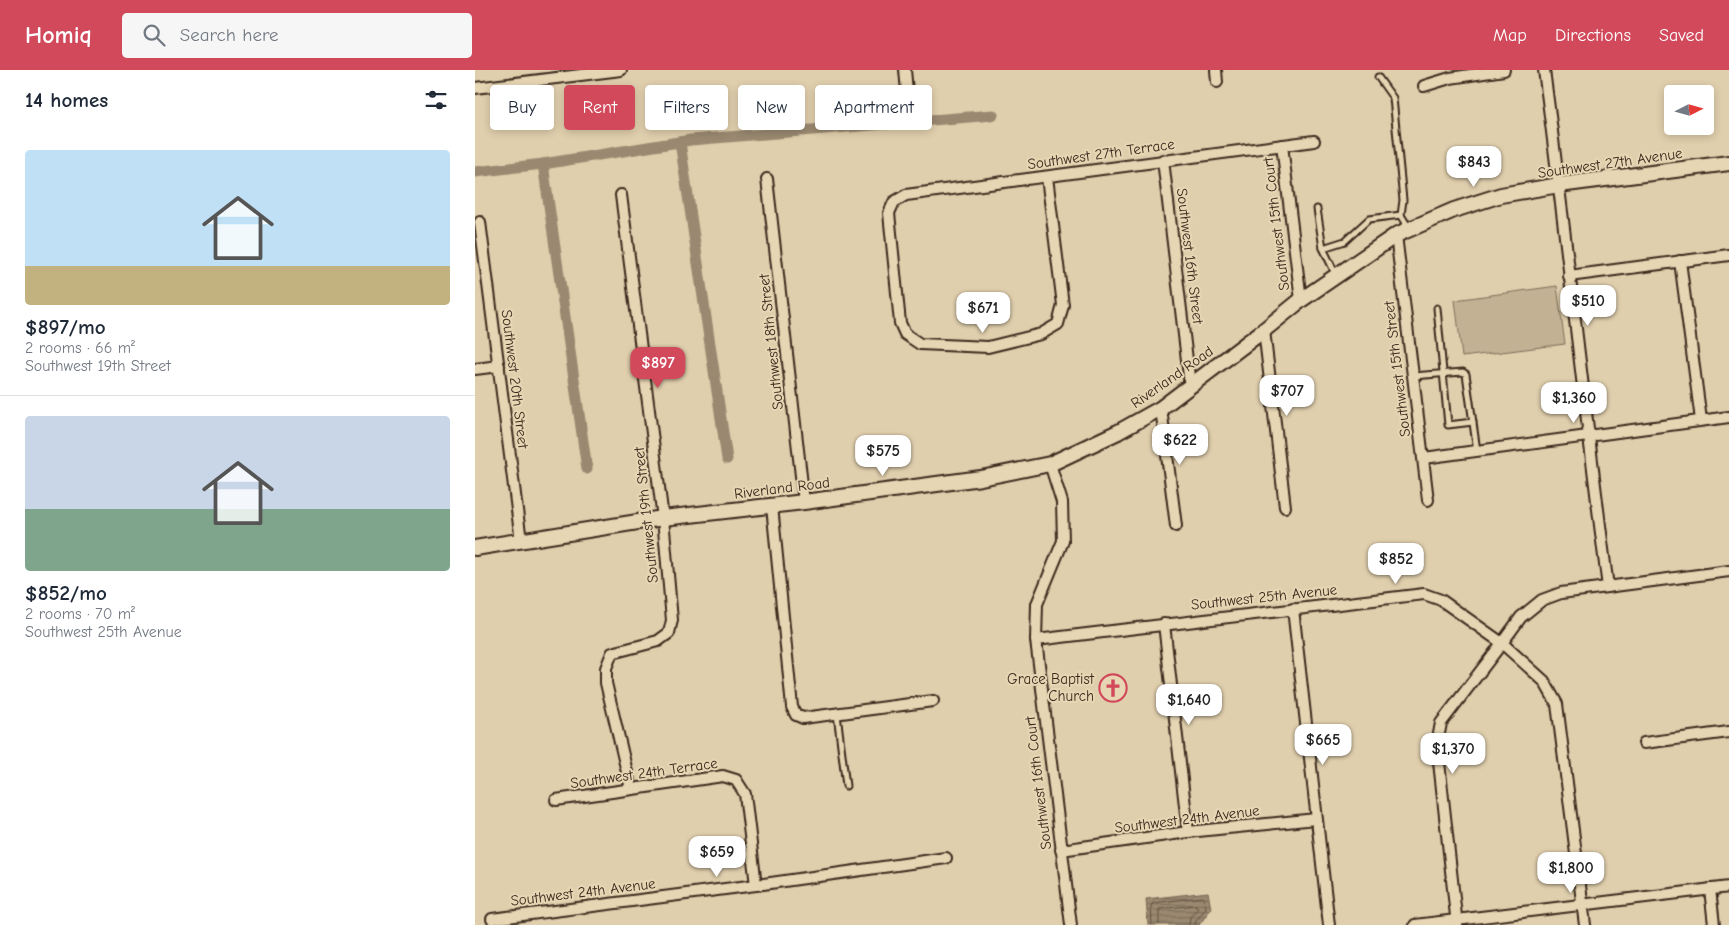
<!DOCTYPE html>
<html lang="en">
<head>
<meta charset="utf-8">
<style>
	body { margin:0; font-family:"Comic Neue",sans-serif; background:#f6f6f7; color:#1f2937; height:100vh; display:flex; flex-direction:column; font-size:19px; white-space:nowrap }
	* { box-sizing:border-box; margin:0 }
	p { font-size:16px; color:#747a83 }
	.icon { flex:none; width:28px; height:28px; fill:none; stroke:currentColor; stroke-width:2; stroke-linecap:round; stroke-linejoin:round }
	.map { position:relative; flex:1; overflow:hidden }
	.details { display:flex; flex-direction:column; background:#fff; width:475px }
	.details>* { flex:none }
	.hud { position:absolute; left:15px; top:15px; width:475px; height:45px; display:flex; gap:10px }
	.needle { width:32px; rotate:84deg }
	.buttons { position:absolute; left:1189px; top:15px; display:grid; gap:10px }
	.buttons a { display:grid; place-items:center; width:50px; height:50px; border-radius:5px; background:#fff; box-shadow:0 2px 8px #0003; font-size:25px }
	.price { position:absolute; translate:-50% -42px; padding:0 11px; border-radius:10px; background:#fff; color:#222; font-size:16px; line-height:32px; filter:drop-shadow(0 1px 2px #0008) }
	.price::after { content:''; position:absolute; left:50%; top:30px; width:15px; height:11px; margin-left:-8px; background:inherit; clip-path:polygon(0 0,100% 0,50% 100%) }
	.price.active { background:#d1495b; color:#fff }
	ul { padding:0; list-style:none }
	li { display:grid; align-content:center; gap:10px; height:265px; padding:0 25px }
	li+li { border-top:1px solid #e0e1e3 }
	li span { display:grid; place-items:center; height:155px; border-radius:5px; color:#555 }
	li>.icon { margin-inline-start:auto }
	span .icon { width:90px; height:90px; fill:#fffc; stroke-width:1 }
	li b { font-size:21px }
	h2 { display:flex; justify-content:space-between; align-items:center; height:60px; padding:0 25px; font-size:21px }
	.chip { padding:0 18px; border-radius:5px; background:#fff; box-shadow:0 2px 8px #0003; font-size:18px; line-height:45px }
	.chip.active { background:#d1495b; color:#fff }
	header { display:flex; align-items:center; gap:30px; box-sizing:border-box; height:70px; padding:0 25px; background:#d1495b; color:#fff }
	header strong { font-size:24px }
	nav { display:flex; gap:28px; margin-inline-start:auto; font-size:18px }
	.search { width:350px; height:45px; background:#f6f6f7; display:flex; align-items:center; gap:12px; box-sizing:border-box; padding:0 18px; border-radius:5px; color:#747a83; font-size:19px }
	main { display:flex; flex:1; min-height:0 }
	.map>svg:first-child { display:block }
</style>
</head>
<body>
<header>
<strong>Homiq</strong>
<div class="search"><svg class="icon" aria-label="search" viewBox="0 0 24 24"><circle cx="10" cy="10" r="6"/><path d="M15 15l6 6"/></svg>Search here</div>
<nav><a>Map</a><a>Directions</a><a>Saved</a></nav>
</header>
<main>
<section class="details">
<h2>14 homes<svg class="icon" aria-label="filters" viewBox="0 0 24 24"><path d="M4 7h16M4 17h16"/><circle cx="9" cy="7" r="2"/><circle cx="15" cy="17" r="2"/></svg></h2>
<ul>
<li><span style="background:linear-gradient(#bfe0f5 75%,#c2b280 0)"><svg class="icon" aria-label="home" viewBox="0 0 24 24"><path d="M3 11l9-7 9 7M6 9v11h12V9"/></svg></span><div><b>$897/mo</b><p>2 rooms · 66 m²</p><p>Southwest 19th Street</p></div></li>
<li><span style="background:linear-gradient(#c9d6e8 60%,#7fa58c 0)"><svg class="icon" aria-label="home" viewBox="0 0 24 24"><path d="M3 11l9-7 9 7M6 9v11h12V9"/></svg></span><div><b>$852/mo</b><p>2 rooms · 70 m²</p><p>Southwest 25th Avenue</p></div></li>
</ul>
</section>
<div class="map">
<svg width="1254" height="855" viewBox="0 0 1254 855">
	<defs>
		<pattern id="water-rules" width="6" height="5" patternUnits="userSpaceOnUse" patternTransform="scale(1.25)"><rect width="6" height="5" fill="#9a8970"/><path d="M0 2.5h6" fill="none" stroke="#7f705b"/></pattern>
	</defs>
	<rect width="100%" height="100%" fill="#e0cfad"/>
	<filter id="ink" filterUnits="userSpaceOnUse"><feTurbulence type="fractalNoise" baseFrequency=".02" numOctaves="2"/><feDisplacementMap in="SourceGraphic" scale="10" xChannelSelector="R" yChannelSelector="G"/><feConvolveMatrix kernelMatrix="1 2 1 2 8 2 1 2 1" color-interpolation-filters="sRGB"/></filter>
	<g filter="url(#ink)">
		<polygon fill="#c2b193" stroke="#7e6e58" points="1082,216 1090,274 987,287 980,230"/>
		<polygon fill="url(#water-rules)" stroke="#74634f" points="733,822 736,839 724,855 673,855 671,829"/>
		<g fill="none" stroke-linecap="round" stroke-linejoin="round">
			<g stroke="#61503f" stroke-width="1">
				<polyline points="677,855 676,836 678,833 728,827 731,838 721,851 720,855"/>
				<polyline points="684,855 684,839 721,835 723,838 715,847 714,855"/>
			</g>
			<g stroke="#9a8970" stroke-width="11">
				<polyline points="205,72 252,389"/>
				<polyline points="68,94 112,399"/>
				<polyline points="0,102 68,94 216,70 518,45"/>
			</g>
			<g stroke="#3b2a1e" stroke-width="9">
				<g id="lane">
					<polyline points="903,7 918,28 928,130 926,145"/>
					<polyline points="842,139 848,178 870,171 894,149 926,145 934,158"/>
					<polyline points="848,178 861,205"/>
					<polyline points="962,238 973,355 998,352"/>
					<polyline points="938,306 988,302 991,304 1002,381"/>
					<polyline points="362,644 371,716"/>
				</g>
			</g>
			<g stroke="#3b2a1e" stroke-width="14">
				<g id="street">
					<polyline points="430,0 433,32"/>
					<polyline points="741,0 742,12"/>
					<path d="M1069,0C1092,172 1110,345 1133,517"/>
					<polyline points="949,16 975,8 1029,0"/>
					<polyline points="0,18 146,0"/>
					<polyline points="807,75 826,230"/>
					<polyline points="688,90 715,315"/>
					<polyline points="572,107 588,235 583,254 566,264 513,277 445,274 430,264 425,253 414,143 419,132 431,125 839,71"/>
					<polyline points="292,109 329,432"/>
					<polyline points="146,125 188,448 197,550 194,563 183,571 137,583 131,598 131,613 156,719"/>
					<polyline points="5,152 46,471"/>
					<polyline points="921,165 953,430"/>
					<polyline points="1205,191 1226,350"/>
					<polyline points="1094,206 1254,185"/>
					<polyline points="789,260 810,437"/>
					<polyline points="0,299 24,296"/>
					<polyline points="686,338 701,456"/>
					<polyline points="949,388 1254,347"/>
					<polyline points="575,394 587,432 588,471 562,534 561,570 596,855"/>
					<polyline points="297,436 317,637 321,645 328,648 458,631"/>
					<polyline points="818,539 854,855"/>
					<polyline points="689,554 713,762"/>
					<polyline points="561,570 949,524 966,530 1027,573 1046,547 1067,530 1086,523 1254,501"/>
					<polyline points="1169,673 1254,662"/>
					<polyline points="81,730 248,706 261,710 270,724 281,815"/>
					<polyline points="586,780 713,762 841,749"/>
					<polyline points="1235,819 1239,855"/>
					<polyline points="17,849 281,815 471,788"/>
					<polyline points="940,855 1254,817"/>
					<polyline points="982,855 962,674 966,653 1027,573 1069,611 1082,634 1110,855"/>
				</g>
			</g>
			<g stroke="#3b2a1e" stroke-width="18">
				<polyline id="secondary" points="0,478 188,448 329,432 506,408 575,394 643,362 686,338 789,260 826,230 921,165 979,140 1026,125 1084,115 1254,93"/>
			</g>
			<use href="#lane" stroke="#e7d6b3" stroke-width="5"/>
			<use href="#street" stroke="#e7d6b3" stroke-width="10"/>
			<use href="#secondary" stroke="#e7d6b3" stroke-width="14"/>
		</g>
	</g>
	<defs>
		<g id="church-ring" transform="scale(1.4375)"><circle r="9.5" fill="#e7d6b3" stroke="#d1495b" stroke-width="1.5"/><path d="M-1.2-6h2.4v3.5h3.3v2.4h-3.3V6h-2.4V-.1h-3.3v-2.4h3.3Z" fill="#d1495b"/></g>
	</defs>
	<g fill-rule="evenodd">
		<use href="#church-ring" x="638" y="618"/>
	</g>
	<g text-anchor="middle" stroke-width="4" stroke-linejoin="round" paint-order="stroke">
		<g font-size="15" fill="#3b2a1e" stroke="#e7d6b3">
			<text transform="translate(626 84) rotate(-8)" y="5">Southwest 27th Terrace</text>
			<text transform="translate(1135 93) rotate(-8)" y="5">Southwest 27th Avenue</text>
			<text transform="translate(801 154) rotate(-97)" y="5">Southwest 15th Court</text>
			<text transform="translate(715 186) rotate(83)" y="5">Southwest 16th Street</text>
			<text transform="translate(296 272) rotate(-96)" y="5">Southwest 18th Street</text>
			<text transform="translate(922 299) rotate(-97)" y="5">Southwest 15th Street</text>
			<text transform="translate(697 307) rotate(-35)" y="5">Riverland Road</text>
			<text transform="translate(40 309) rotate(83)" y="5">Southwest 20th Street</text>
			<text transform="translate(307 418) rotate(-7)" y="5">Riverland Road</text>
			<text transform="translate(171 445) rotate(-96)" y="5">Southwest 19th Street</text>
			<text transform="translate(789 527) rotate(-6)" y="5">Southwest 25th Avenue</text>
			<text transform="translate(169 703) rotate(-8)" y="5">Southwest 24th Terrace</text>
			<text transform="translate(563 713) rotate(-97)" y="5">Southwest 16th Court</text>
			<text transform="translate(712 749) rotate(-7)" y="5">Southwest 24th Avenue</text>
			<text transform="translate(108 822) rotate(-7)" y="5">Southwest 24th Avenue</text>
		</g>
		<g font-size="15" fill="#3b2a1e" stroke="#e7d6b3" text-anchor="end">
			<text x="619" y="614">Grace Baptist<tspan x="619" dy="17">Church</tspan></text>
		</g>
	</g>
</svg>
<div class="buttons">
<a><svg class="needle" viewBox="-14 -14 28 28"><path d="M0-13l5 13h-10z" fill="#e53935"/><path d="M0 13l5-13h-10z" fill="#747a83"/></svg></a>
</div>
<b class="price" style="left:999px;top:118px">$843</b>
<b class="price" style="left:1113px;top:257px">$510</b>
<b class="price" style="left:508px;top:264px">$671</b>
<b class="price active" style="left:183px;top:319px">$897</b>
<b class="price" style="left:812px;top:347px">$707</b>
<b class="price" style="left:1099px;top:354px">$1,360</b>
<b class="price" style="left:705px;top:396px">$622</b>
<b class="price" style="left:408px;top:407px">$575</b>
<b class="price" style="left:921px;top:515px">$852</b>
<b class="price" style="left:714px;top:656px">$1,640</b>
<b class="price" style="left:848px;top:696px">$665</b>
<b class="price" style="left:978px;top:705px">$1,370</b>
<b class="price" style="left:242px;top:808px">$659</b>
<b class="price" style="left:1096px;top:824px">$1,800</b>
<div class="hud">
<a class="chip">Buy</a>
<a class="chip active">Rent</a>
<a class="chip">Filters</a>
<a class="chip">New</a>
<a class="chip">Apartment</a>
</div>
</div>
</main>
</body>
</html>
